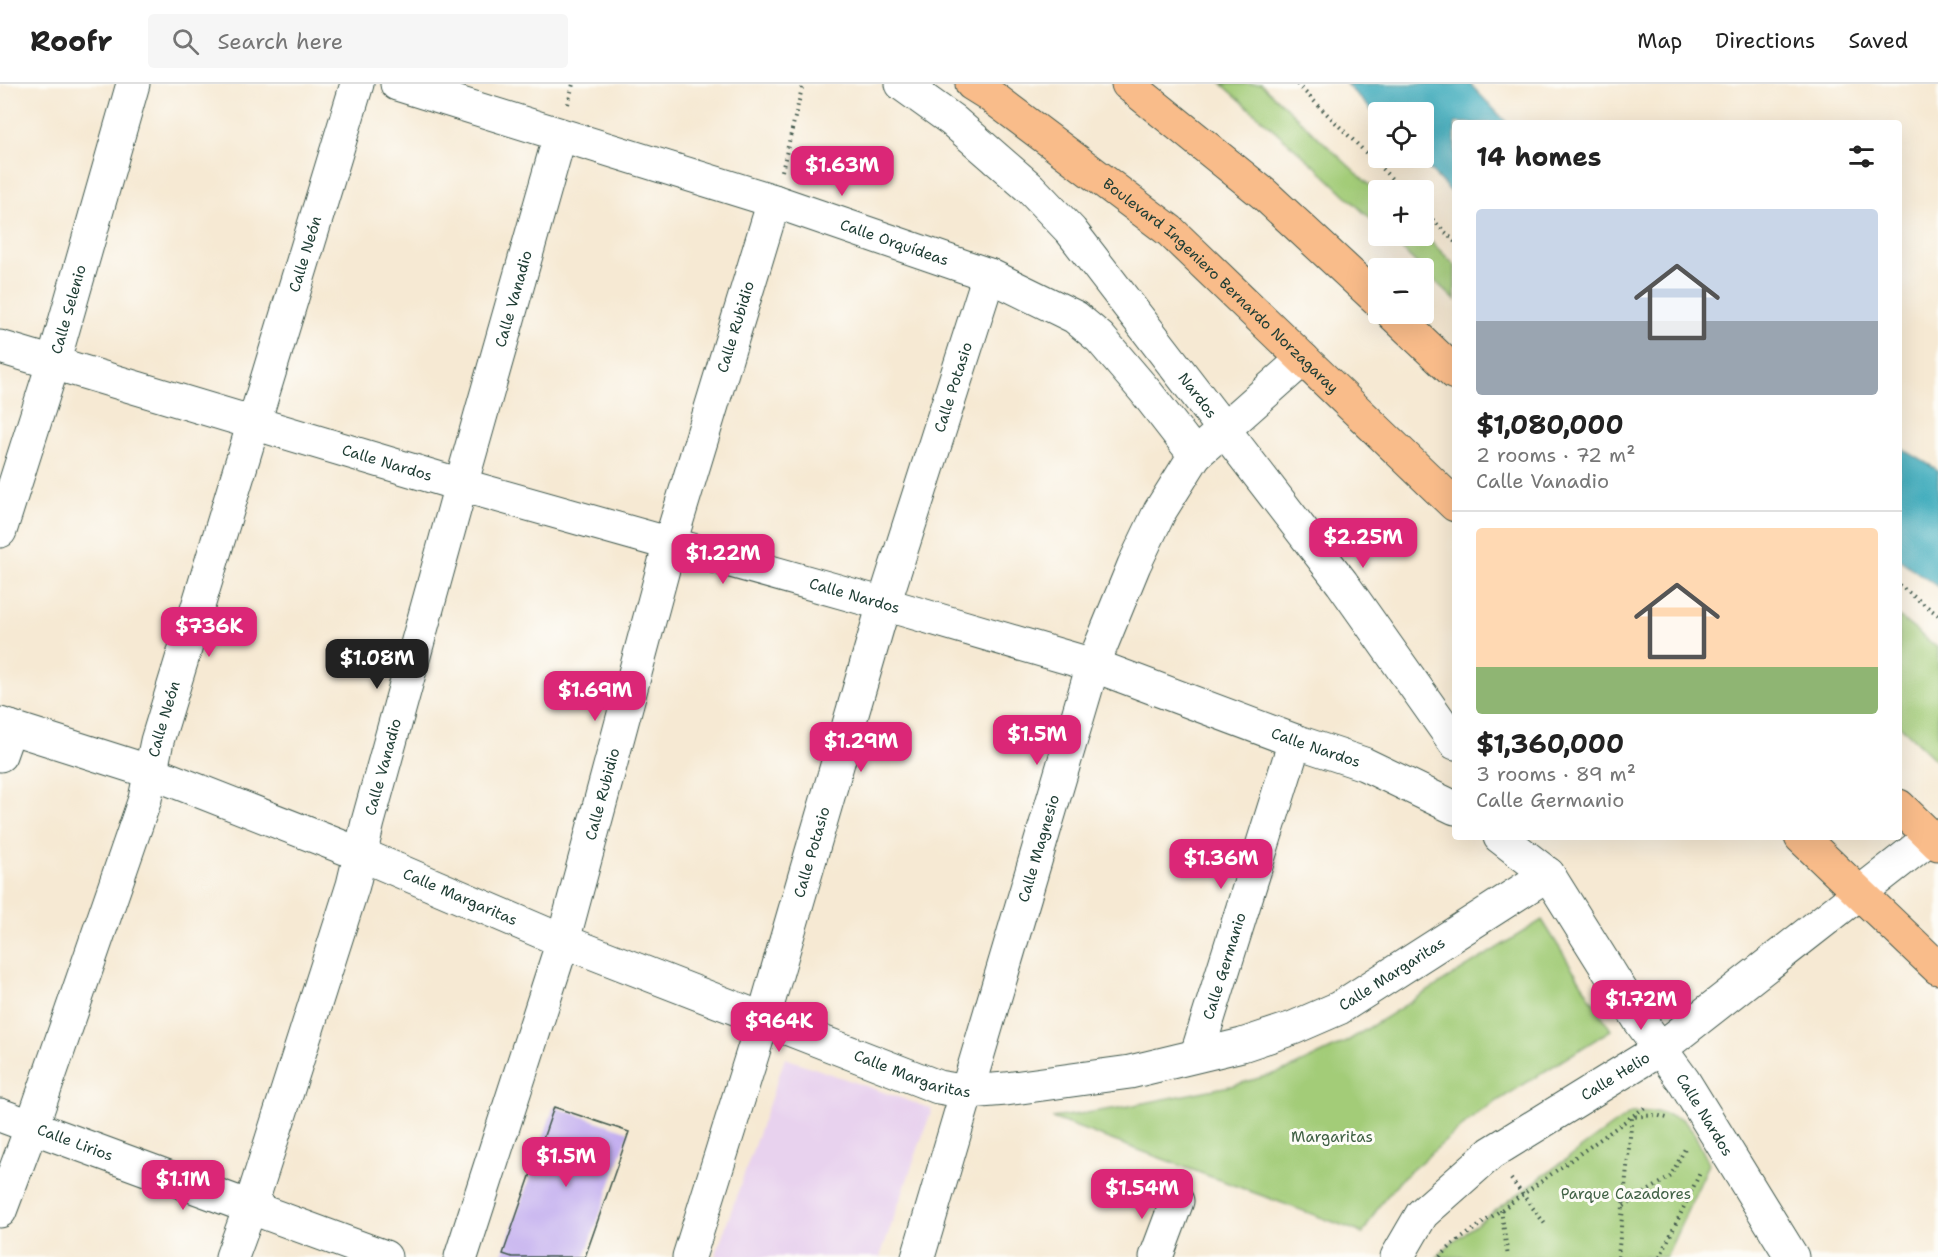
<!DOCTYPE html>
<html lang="en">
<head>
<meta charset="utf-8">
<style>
	body { margin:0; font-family:"Shantell Sans",sans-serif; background:#f6f6f6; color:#222; height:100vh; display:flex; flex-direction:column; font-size:22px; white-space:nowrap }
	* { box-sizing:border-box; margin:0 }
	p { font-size:20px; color:#767676 }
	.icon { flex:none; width:33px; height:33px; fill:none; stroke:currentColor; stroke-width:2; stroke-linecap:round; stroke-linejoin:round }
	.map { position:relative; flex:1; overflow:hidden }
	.details { position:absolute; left:1452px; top:36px; width:450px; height:720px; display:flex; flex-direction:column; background:#fff; border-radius:6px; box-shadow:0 6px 24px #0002 }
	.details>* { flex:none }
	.fabs { position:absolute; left:1368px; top:18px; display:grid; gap:12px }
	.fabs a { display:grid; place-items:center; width:66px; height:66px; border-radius:6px; background:#fff; box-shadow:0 6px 24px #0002; font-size:30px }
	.price { position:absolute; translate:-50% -51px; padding:0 14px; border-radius:12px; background:#db2777; color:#fff; font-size:20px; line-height:39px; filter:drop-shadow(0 2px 3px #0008) }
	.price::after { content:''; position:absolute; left:50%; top:36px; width:18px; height:14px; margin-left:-9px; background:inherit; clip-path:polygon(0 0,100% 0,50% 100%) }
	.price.on { background:#222; color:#fff }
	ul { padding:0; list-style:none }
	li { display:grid; align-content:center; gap:12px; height:318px; padding:0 24px }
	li+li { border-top:2px solid #e0e0e0 }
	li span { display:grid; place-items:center; height:186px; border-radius:6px; color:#555 }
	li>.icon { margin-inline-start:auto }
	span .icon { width:108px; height:108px; fill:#fffc; stroke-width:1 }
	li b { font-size:26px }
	h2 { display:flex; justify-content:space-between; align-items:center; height:72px; padding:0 24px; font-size:26px }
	header { display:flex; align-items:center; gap:36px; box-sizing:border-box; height:84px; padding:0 30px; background:#fff; border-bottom:2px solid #e0e0e0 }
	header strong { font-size:28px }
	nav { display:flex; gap:33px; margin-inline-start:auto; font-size:21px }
	.search { width:420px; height:54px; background:#f6f6f6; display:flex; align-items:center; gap:15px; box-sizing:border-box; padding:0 21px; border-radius:6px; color:#767676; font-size:22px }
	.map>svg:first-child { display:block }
</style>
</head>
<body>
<header>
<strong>Roofr</strong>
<div class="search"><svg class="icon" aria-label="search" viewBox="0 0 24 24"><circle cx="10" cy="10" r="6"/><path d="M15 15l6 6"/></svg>Search here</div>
<nav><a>Map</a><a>Directions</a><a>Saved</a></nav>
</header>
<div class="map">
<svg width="1938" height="1173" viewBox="0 0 1938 1173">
	<rect width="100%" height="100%" fill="#fdfcf7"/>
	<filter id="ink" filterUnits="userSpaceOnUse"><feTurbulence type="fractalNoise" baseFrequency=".0167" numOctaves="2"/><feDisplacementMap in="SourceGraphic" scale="12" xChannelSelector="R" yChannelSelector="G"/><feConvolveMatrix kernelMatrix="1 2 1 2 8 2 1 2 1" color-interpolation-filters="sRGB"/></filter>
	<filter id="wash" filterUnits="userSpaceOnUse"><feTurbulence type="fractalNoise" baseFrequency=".008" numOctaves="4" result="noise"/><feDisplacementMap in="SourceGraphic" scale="24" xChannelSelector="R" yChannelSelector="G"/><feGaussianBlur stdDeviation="1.35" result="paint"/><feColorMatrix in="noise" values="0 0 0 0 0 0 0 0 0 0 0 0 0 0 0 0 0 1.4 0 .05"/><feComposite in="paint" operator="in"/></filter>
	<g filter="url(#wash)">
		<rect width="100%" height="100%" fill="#f6e9d3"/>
		<polygon fill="#e8d2ee" points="785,974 932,1025 880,1173 715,1173"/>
		<g fill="#a3cc78" stroke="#618456" stroke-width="1.5">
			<polygon points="1222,0 1261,0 1378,109 1378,142 1316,83"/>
			<polygon points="1424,151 1455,181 1455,216 1388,152"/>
			<polygon points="1899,533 1938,564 1938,678 1899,641"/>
			<polygon points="1542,836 1611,946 1478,1029 1400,1096 1379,1122 1363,1149 1052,1034 1119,1024 1235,1001 1287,986 1346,958"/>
			<polygon points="1657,1028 1682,1035 1694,1049 1709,1080 1666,1173 1437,1173 1451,1159 1613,1041 1631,1029"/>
		</g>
		<g fill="#3dabbc" stroke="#2e7478" stroke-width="1.5">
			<polygon points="1346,0 1470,0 1507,39 1455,39 1455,112 1418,74 1424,74 1424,28 1378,28 1378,33"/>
			<polygon points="1899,363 1938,386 1938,503 1899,475"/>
		</g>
		<g id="blocks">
			<polygon fill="#c2adef" points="554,1023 629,1048 585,1173 512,1173 503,1170"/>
		</g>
	</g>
	<g filter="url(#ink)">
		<use href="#blocks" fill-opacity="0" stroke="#3f574c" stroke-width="1.5"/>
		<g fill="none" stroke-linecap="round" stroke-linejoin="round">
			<g stroke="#3f574c" stroke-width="35">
				<g id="minor">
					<path id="s1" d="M397,0L774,117L989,191L1075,233L1100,254L1146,308L1195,371"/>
					<path id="s2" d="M902,0L952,36L1030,104L1071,147L1342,499L1455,659"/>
					<path id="s3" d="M0,263L461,401L884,520L1093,581L1295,657L1364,680L1455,724"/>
					<path id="s4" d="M0,447L53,280L133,0"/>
					<path id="s5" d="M0,640L151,688L360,770L563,857L938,1003L968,1008L1006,1005L1130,988L1242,961L1293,944L1339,924L1548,790"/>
					<polyline points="0,671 10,643"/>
					<path id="s6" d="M1500,753L1548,790L1640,937L1683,996L1792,1173"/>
					<path id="s7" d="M1197,970L1295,657"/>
					<path id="s8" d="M0,1031L385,1173"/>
					<path id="s9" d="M0,1127L32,1042L145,715L157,657L357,0"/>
					<path id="s10" d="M232,1173L250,1124L353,801L368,738L461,401L560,51"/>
					<path id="s11" d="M461,1173L563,857L670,459L774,117"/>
					<path id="s12" d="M689,1173L763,936L884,520L989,191"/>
					<path id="s13" d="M918,1173L1093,581L1134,481L1160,427L1195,371L1303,275"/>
					<polyline points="1156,1173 1177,1117"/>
					<path id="s14" d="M1397,1173L1422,1130L1491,1069L1660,965L1931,753"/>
				</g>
			</g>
			<g stroke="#3f574c" stroke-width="35">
				<g id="highway">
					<path id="s15" d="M972,0L988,10L1170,147L1455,421"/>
					<polyline points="1128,0 1264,110 1378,216"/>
					<polyline points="1393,230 1455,289"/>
					<polyline points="1899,722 1938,760"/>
					<polyline points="1801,753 1938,884"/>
				</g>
			</g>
			<g stroke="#3f574c" stroke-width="4" stroke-dasharray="1.5 4.5" stroke-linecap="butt">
				<polyline points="1297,0 1403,106"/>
				<polyline points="568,20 573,0"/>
				<polyline points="782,87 803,0"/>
				<polyline points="1424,127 1455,158"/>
				<polyline points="1899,501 1938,531"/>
				<polyline points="1511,1095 1545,1140"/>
				<polyline points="1624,1122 1670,1093 1686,1063"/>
				<polyline points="1501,1126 1508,1173"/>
				<polyline points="1440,1173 1452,1161 1648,1021"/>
				<polyline points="1618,1173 1632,1033 1656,1031 1667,1034"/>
				<polyline points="1660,1173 1700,1089"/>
			</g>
			<use href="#minor" stroke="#fff" stroke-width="33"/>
			<use href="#highway" stroke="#f9bc8a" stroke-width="33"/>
		</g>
	</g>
	<g text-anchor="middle" stroke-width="6" stroke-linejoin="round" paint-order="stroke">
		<g font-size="15" fill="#1f3d34" stroke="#fdfcf7">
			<text dy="5" stroke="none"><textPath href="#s1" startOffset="522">Calle Orquídeas</textPath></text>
			<text dy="5" stroke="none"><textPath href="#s9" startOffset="1005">Calle Neón</textPath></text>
			<text dy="5" stroke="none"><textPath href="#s15" startOffset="321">Boulevard Ingeniero Bernardo Norzagaray</textPath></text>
			<text dy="5" stroke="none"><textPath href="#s10" startOffset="999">Calle Vanadio</textPath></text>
			<text dy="5" stroke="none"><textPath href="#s4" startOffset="232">Calle Selenio</textPath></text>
			<text dy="5" stroke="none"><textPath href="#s11" startOffset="970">Calle Rubidio</textPath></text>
			<text dy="5" stroke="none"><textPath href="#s12" startOffset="909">Calle Potasio</textPath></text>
			<text dy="5" stroke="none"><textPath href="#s2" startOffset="432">Nardos</textPath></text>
			<text dy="5" stroke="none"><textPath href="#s3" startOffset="404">Calle Nardos</textPath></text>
			<text dy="5" stroke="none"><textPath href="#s3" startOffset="890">Calle Nardos</textPath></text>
			<text dy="5" stroke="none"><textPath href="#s9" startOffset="519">Calle Neón</textPath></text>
			<text dy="5" stroke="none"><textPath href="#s3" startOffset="1376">Calle Nardos</textPath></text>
			<text dy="5" stroke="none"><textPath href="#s10" startOffset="513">Calle Vanadio</textPath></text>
			<text dy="5" stroke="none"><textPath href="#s11" startOffset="484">Calle Rubidio</textPath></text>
			<text dy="5" stroke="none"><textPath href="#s13" startOffset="426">Calle Magnesio</textPath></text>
			<text dy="5" stroke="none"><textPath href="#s12" startOffset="423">Calle Potasio</textPath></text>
			<text dy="5" stroke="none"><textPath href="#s5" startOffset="492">Calle Margaritas</textPath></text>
			<text dy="5" stroke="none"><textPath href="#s7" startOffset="92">Calle Germanio</textPath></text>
			<text dy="5" stroke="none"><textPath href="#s5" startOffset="1482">Calle Margaritas</textPath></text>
			<text dy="5" stroke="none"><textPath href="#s5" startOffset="978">Calle Margaritas</textPath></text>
			<text dy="5" stroke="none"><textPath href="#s14" startOffset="288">Calle Helio</textPath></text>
			<text dy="5" stroke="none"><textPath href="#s6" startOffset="348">Calle Nardos</textPath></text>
			<text dy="5" stroke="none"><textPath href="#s8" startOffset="80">Calle Lirios</textPath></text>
		</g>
		<g font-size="15" fill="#406145" stroke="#fdfcf7">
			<text x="1332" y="1058">Margaritas</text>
			<text x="1626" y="1115">Parque Cazadores</text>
		</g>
	</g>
</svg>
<div class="fabs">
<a><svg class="icon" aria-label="locate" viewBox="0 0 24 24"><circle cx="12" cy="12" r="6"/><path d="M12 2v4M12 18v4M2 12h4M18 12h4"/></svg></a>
<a>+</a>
<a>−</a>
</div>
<b class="price" style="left:842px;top:113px">$1.63M</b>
<b class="price" style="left:1363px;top:485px">$2.25M</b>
<b class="price" style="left:723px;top:501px">$1.22M</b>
<b class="price" style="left:209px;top:574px">$736K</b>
<b class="price on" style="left:377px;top:606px">$1.08M</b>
<b class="price" style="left:595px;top:638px">$1.69M</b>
<b class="price" style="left:1037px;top:682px">$1.5M</b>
<b class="price" style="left:861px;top:689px">$1.29M</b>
<b class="price" style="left:1221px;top:806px">$1.36M</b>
<b class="price" style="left:1641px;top:947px">$1.72M</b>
<b class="price" style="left:779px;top:969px">$964K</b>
<b class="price" style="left:566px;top:1104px">$1.5M</b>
<b class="price" style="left:183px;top:1127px">$1.1M</b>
<b class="price" style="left:1142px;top:1136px">$1.54M</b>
<section class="details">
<h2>14 homes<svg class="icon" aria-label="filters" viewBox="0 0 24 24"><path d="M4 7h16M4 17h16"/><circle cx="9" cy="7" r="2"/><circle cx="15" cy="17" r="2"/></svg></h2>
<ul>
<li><span style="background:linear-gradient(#c9d6e8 60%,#9aa5b1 0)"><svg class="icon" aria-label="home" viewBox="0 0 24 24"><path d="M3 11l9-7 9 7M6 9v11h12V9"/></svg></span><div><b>$1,080,000</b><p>2 rooms · 72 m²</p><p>Calle Vanadio</p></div></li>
<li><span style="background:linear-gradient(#ffd9b3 75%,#8fb573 0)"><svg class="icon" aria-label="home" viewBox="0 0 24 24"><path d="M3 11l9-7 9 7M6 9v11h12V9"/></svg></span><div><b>$1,360,000</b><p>3 rooms · 89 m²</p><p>Calle Germanio</p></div></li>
</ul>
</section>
</div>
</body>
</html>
